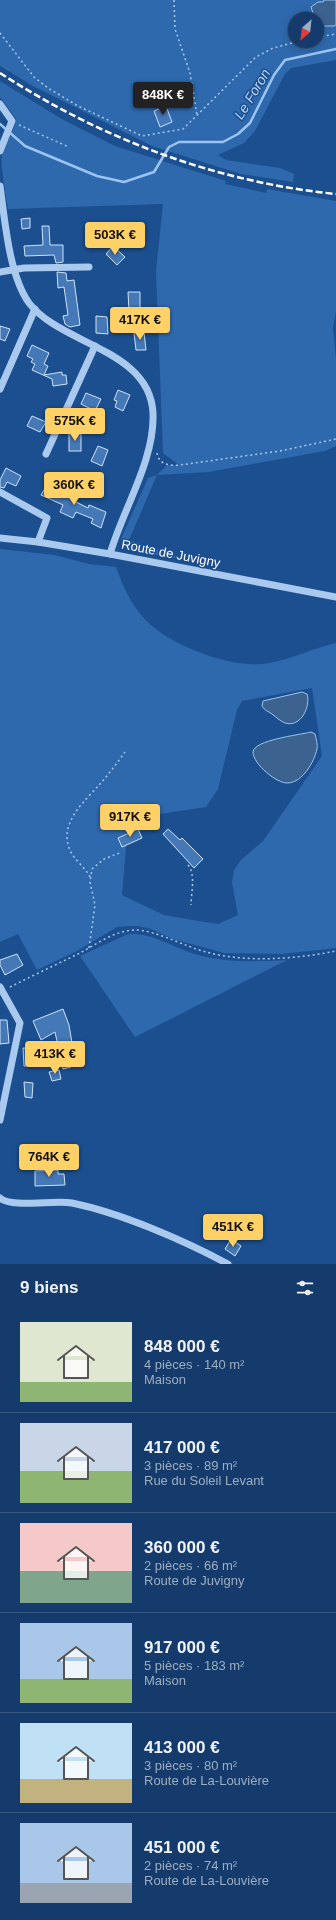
<!DOCTYPE html>
<html lang="fr">
<head>
<meta charset="utf-8">
<style>
	body { margin:0; font-family:Helvetica,sans-serif; background:#214673; color:#f1f3f6; height:100vh; display:flex; flex-direction:column; font-size:15px; white-space:nowrap }
	* { box-sizing:border-box; margin:0 }
	p { font-size:13px; color:#9dadc1 }
	.icon { flex:none; width:22px; height:22px; fill:none; stroke:currentColor; stroke-width:2; stroke-linecap:round; stroke-linejoin:round }
	.map { position:relative; height:1264px; overflow:hidden }
	.drawer { display:flex; flex-direction:column; background:#143b6b; flex:1 }
	.drawer>* { flex:none }
	.needle { width:26px; rotate:208deg }
	.buttons { position:absolute; left:288px; top:12px; display:grid; gap:8px }
	.buttons a { display:grid; place-items:center; width:36px; height:36px; border-radius:50%; background:#143b6b; box-shadow:0 2px 10px #0003,0 0 0 1px #33557e; font-size:20px }
	.price { position:absolute; translate:-50% -34px; padding:0 9px; border-radius:4px; background:#ffd166; color:#111; font-size:13px; line-height:26px; filter:drop-shadow(0 1px 2px #0008) }
	.price::after { content:''; position:absolute; left:50%; top:24px; width:12px; height:9px; margin-left:-6px; background:inherit; clip-path:polygon(0 0,100% 0,50% 100%) }
	.price.active { background:#222; color:#fff }
	ul { padding:0; list-style:none }
	li { display:flex; align-items:center; gap:12px; height:100px; padding:0 20px }
	li+li { border-top:1px solid #33557e }
	li span { display:grid; place-items:center; flex:none; width:112px; height:80px; border-radius:0px; color:#555 }
	li>.icon { margin-inline-start:auto }
	span .icon { width:48px; height:48px; fill:#fffc; stroke-width:1 }
	li b { font-size:17px }
	h2 { display:flex; justify-content:space-between; align-items:center; height:48px; padding:0 20px; font-size:17px }
	.map>svg:first-child { display:block }
</style>
</head>
<body>
<div class="map">
<svg width="336" height="1264" viewBox="0 0 336 1264">
	<rect width="100%" height="100%" fill="#1b4f8f"/>
	<g fill="#2e69ad" fill-rule="evenodd">
		<path d="M0,0H336V60L291,68L285,74L255,131L244,143L218,155L226,160L280,168L294,174L293,182L241,174L152,146L33,86L0,66ZM295,19H317V41H295Z"/>
		<path d="M0,81L60,118L115,146L226,181L225,184L266,193L267,189L336,201V311L333,328L336,359V446L325,451L209,472L157,475L129,540L190,561L130,550L123,547L121,539L148,478L157,475L167,465H179L163,453L156,271L163,204L8,209C6,197 0,163 2,153C6,141 15,131 16,119L0,97Z"/>
		<path d="M0,549L55,555L89,564L116,567C124,589 134,611 152,626C178,648 236,670 269,663C292,659 313,648 336,643V948L282,954L224,953L173,939L151,929L138,926H129L117,927L77,951L37,970L18,934L0,942ZM312,688L322,756L263,841L241,860L234,870L232,882L238,915L218,924L193,920L164,915L122,895L126,847L147,816L206,807L218,789L237,710L242,701Z"/>
		<path d="M128,934C151,932 174,948 195,954C225,963 256,962 287,960L135,1037L80,956Z"/>
	</g>
	<g fill="#3c6290" stroke="#9cc4f0">
		<polygon points="324,0 336,0 336,25 334,26 317,26 317,19 307,19 313,13 311,7 318,2 323,2"/>
		<path d="M302,692L307,694C311,706 301,728 285,723C280,721 276,717 272,714C268,711 265,711 262,706L263,701Z"/>
		<path d="M311,732L315,734C316,739 318,744 317,749C314,762 303,782 288,783C277,784 253,764 253,752C254,740 299,735 311,732Z"/>
	</g>
	<g fill="none" stroke-linecap="round" stroke-linejoin="round">
		<polyline stroke="#9cc4f0" stroke-width="2.5" points="0,124 25,146 97,176 124,182 154,172 169,147 179,142 223,142 238,134 250,123 274,75 285,60 336,49"/>
	</g>
	<g fill="#4478b7" stroke="#cfe3fa">
		<polygon points="166,106 172,122 160,127 154,111"/>
		<polygon points="30,218 30,228 22,229 21,219"/>
		<polygon points="42,226 49,226 50,245 63,245 63,262 56,263 54,255 25,256 24,246 43,245"/>
		<polygon points="113,246 125,257 117,265 106,254"/>
		<polygon points="57,272 66,273 67,281 74,280 80,325 70,327 65,324 63,316 68,315 64,287 58,288"/>
		<polygon points="128,292 140,292 140,311 129,311"/>
		<polygon points="96,316 107,317 108,334 96,333"/>
		<polygon points="0,326 10,329 5,341 0,339"/>
		<polygon points="144,332 146,350 136,350 134,333"/>
		<polygon points="32,345 49,353 44,364 48,366 44,375 62,372 62,375 66,375 67,384 53,386 52,379 32,370 35,364 31,362 33,359 27,356"/>
		<polygon points="118,390 130,395 123,411 115,407 117,401 114,400"/>
		<polygon points="86,393 101,399 95,411 81,404"/>
		<polygon points="32,416 46,422 40,432 27,426"/>
		<rect x="69" y="433" width="12" height="18"/>
		<polygon points="98,446 108,450 102,466 91,461"/>
		<polygon points="6,468 21,476 16,486 7,482 4,488 0,487 0,480"/>
		<polygon points="47,485 76,497 74,501 88,508 89,505 106,512 101,528 91,523 93,519 76,512 73,518 60,512 63,505 41,495"/>
		<polygon points="138,829 142,838 122,847 118,838"/>
		<polygon points="168,829 180,840 182,838 203,859 194,868 163,834"/>
		<polygon points="17,954 23,965 5,975 0,965 0,960"/>
		<polygon points="63,1009 69,1025 72,1043 67,1044 71,1067 63,1069 55,1032 41,1040 33,1021"/>
		<polygon points="0,1020 7,1020 9,1043 0,1044"/>
		<polygon points="23,1048 41,1048 42,1066 24,1066"/>
		<polygon points="59,1070 61,1079 52,1081 49,1072"/>
		<polygon points="24,1082 33,1083 32,1098 25,1097"/>
		<polygon points="58,1170 58,1174 64,1174 65,1185 35,1186 35,1171"/>
		<polygon points="231,1239 241,1246 235,1256 225,1249"/>
	</g>
	<g fill="none" stroke-linecap="round" stroke-linejoin="round">
		<g stroke="#a9c9ee" stroke-width="1.5" stroke-dasharray="2 3" stroke-linecap="butt">
			<polyline points="174,0 175,29 190,73 197,115"/>
			<polyline points="0,33 34,77 48,88 78,106 142,136 183,129 256,57 273,48 300,41"/>
			<polyline points="317,37 336,34"/>
			<polyline points="19,125 69,147"/>
			<path d="M157,453C159,465 170,466 180,465L280,451L336,439"/>
			<path d="M188,865C196,874 191,894 191,905"/>
			<path d="M90,877C85,867 74,860 70,850C58,823 85,801 100,784C109,774 117,763 125,752"/>
			<polyline points="89,948 95,905 90,882 92,869 104,859 122,852"/>
			<path d="M10,987C32,976 55,965 78,954C95,945 114,931 134,930C153,929 186,947 206,952C246,963 296,959 336,951"/>
		</g>
		<g stroke="#a9c9ee" stroke-width="7">
			<polyline points="0,104 12,121 0,151"/>
			<path d="M0,186C5,221 9,275 29,303C61,345 150,349 153,413C155,460 123,509 110,554"/>
			<polyline points="0,272 24,268 89,267"/>
			<polyline points="0,389 35,309"/>
			<polyline points="46,454 95,346"/>
			<polyline points="0,492 47,518 38,542"/>
			<polyline points="0,538 38,542 110,554 336,597"/>
			<polyline points="0,987 20,1023 0,1120"/>
			<path d="M0,1198C11,1208 54,1200 72,1203C121,1213 183,1240 228,1264"/>
		</g>
		<path stroke="#fff" stroke-width="2.5" stroke-dasharray="7 3" stroke-linecap="butt" d="M0,73C102,139 215,182 336,194"/>
	</g>
	<g text-anchor="middle" stroke-width="3" stroke-linejoin="round" paint-order="stroke">
		<g font-size="13" fill="#fff" stroke="#1b4f8f">
			<text transform="translate(171 553) rotate(11)" y="5">Route de Juvigny</text>
		</g>
		<g font-size="14" font-style="italic" fill="#b5d3f5" stroke="#1b4f8f">
			<text transform="translate(252 94) rotate(-59)" y="5">Le Foron</text>
		</g>
	</g>
</svg>
<div class="buttons">
<a><svg class="needle" viewBox="-14 -14 28 28"><path d="M0-13l5 13h-10z" fill="#e53935"/><path d="M0 13l5-13h-10z" fill="#9dadc1"/></svg></a>
</div>
<b class="price active" style="left:163px;top:116px">848K €</b>
<b class="price" style="left:115px;top:256px">503K €</b>
<b class="price" style="left:140px;top:341px">417K €</b>
<b class="price" style="left:75px;top:442px">575K €</b>
<b class="price" style="left:74px;top:506px">360K €</b>
<b class="price" style="left:130px;top:838px">917K €</b>
<b class="price" style="left:55px;top:1075px">413K €</b>
<b class="price" style="left:49px;top:1178px">764K €</b>
<b class="price" style="left:233px;top:1248px">451K €</b>
</div>
<section class="drawer">
<h2>9 biens<svg class="icon" aria-label="filters" viewBox="0 0 24 24"><path d="M4 7h16M4 17h16"/><circle cx="9" cy="7" r="2"/><circle cx="15" cy="17" r="2"/></svg></h2>
<ul>
<li><span style="background:linear-gradient(#dfe7d0 75%,#8fb573 0)"><svg class="icon" aria-label="home" viewBox="0 0 24 24"><path d="M3 11l9-7 9 7M6 9v11h12V9"/></svg></span><div><b>848 000 €</b><p>4 pièces · 140 m²</p><p>Maison</p></div></li>
<li><span style="background:linear-gradient(#c9d6e8 60%,#8fb573 0)"><svg class="icon" aria-label="home" viewBox="0 0 24 24"><path d="M3 11l9-7 9 7M6 9v11h12V9"/></svg></span><div><b>417 000 €</b><p>3 pièces · 89 m²</p><p>Rue du Soleil Levant</p></div></li>
<li><span style="background:linear-gradient(#f6c9c9 60%,#7fa58c 0)"><svg class="icon" aria-label="home" viewBox="0 0 24 24"><path d="M3 11l9-7 9 7M6 9v11h12V9"/></svg></span><div><b>360 000 €</b><p>2 pièces · 66 m²</p><p>Route de Juvigny</p></div></li>
<li><span style="background:linear-gradient(#a9c7e8 70%,#8fb573 0)"><svg class="icon" aria-label="home" viewBox="0 0 24 24"><path d="M3 11l9-7 9 7M6 9v11h12V9"/></svg></span><div><b>917 000 €</b><p>5 pièces · 183 m²</p><p>Maison</p></div></li>
<li><span style="background:linear-gradient(#bfe0f5 70%,#c2b280 0)"><svg class="icon" aria-label="home" viewBox="0 0 24 24"><path d="M3 11l9-7 9 7M6 9v11h12V9"/></svg></span><div><b>413 000 €</b><p>3 pièces · 80 m²</p><p>Route de La-Louvière</p></div></li>
<li><span style="background:linear-gradient(#a9c7e8 75%,#9aa5b1 0)"><svg class="icon" aria-label="home" viewBox="0 0 24 24"><path d="M3 11l9-7 9 7M6 9v11h12V9"/></svg></span><div><b>451 000 €</b><p>2 pièces · 74 m²</p><p>Route de La-Louvière</p></div></li>
</ul>
</section>
</body>
</html>
